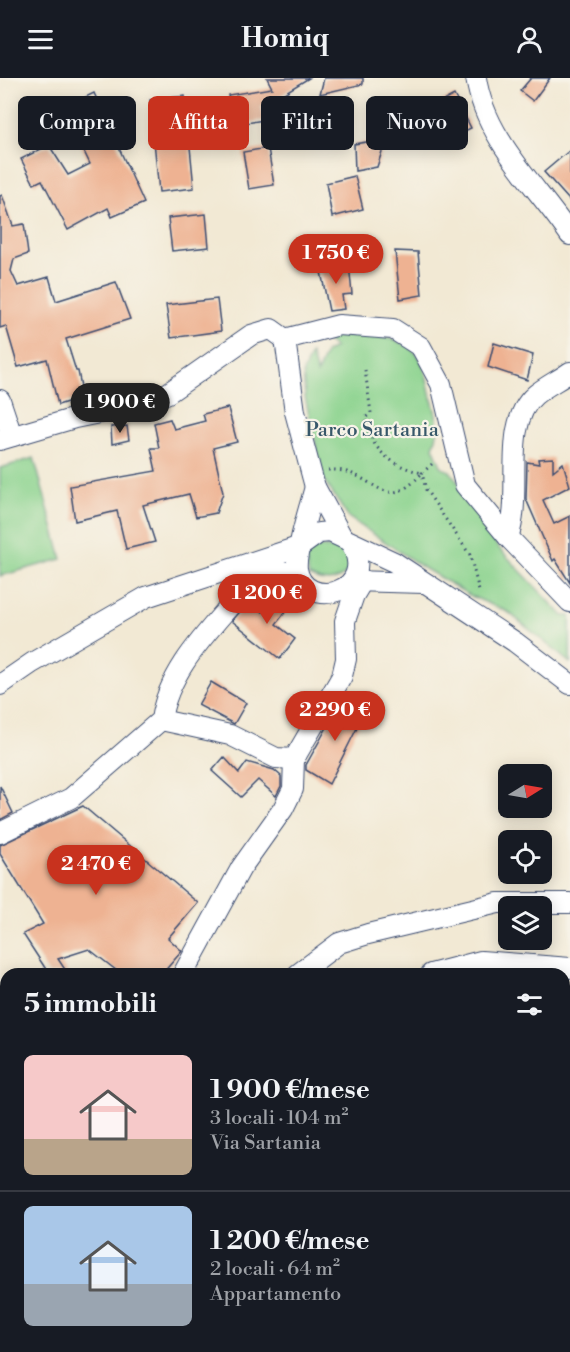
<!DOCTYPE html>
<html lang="it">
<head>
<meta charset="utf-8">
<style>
	body { margin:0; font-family:"Libre Bodoni",serif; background:#242831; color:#f1f3f6; height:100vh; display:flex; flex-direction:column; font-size:22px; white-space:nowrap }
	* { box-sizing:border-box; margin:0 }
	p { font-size:20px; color:#9ea1a6 }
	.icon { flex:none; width:33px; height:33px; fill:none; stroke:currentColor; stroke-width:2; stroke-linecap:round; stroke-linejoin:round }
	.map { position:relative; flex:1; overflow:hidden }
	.side { position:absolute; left:0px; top:890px; width:570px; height:386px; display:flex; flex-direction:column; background:#171b24; border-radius:18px 18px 0 0; box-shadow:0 3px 15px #0003 }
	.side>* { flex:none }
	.guide { position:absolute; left:18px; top:18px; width:534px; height:54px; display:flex; gap:12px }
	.needle { width:39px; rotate:79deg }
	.fabs { position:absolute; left:498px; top:686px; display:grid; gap:12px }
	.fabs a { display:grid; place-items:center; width:54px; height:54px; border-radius:9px; background:#171b24; box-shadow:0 3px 15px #0003; font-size:30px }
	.price { position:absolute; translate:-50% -51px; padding:0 14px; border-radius:21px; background:#c8321e; color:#fff; font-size:20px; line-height:39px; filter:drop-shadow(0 2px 3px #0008) }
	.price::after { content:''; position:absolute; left:50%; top:36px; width:18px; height:14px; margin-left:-9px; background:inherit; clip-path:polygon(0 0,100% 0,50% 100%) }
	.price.active { background:#222; color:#fff }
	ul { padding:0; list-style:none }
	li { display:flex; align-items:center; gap:18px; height:150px; padding:0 24px }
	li+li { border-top:2px solid #363941 }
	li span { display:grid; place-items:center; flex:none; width:168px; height:120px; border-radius:9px; color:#555 }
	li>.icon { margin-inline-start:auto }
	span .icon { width:72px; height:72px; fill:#fffc; stroke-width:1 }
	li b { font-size:26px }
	h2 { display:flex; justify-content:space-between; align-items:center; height:72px; padding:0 24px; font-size:26px }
	.chip { padding:0 21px; border-radius:9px; background:#171b24; box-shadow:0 3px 15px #0003; font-size:21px; line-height:54px }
	.chip.active { background:#c8321e; color:#fff }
	header { display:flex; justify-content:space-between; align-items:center; height:78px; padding:0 24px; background:#171b24; font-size:27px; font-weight:700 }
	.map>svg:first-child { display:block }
</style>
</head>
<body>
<header><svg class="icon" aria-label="menu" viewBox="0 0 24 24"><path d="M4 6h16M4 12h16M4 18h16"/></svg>Homiq<svg class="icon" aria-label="person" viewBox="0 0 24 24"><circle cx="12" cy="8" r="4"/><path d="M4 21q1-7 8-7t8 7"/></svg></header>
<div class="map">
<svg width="570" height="1274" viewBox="0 0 570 1274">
	<rect width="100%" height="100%" fill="#f7f3e8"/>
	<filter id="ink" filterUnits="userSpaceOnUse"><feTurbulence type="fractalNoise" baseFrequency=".0167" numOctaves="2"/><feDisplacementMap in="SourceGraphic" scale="12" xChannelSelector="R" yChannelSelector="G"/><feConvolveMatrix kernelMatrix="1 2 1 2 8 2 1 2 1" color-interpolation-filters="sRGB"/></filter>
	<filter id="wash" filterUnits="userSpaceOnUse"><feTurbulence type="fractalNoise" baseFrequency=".008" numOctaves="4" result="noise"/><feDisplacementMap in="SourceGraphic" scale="24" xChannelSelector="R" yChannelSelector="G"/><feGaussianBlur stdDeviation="1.35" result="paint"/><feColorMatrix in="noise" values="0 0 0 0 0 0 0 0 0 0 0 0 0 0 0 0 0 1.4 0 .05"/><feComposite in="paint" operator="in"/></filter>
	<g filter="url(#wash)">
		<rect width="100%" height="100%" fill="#f2e9d4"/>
		<g fill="#8bd38e" stroke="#538176" stroke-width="1.5">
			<path d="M336,258C363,258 401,254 419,279C426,289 428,308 431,319C437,337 441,351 433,369L442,390L450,393L496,459V467L563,538H570V585L508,534L471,518L424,490L348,439L324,402L305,319L303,294L311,276L317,296L326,274L335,270L324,261Z"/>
			<polygon points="34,380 62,481 0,498 0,390"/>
			<path d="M318,469L341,471L348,476L350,492C337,504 326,506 309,498L306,480L310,473Z"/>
		</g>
		<g id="blocks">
			<g fill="#eeb292">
				<polygon points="267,0 309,0 261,29 264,42 234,47 228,17 272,10"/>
				<polygon points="324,0 363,0 363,6 320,16"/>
				<polygon points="531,0 550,0 533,23 520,13"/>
				<polygon points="94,15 144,125 112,139 108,130 68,152 42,102 34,106 21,81 49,67 68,97 90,86 63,30"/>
				<polygon points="454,17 471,50 444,63 426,32"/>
				<polygon points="185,18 194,110 159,114 150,22"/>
				<polygon points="386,61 377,89 355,93 354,66"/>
				<polygon points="268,70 274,107 249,111 243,74"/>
				<polygon points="570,72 570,123 544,94"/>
				<polygon points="355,98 363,131 332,139 326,105"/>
				<polygon points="2,117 13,148 24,146 28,176 14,181 11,193 18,208 49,199 56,223 116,204 130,241 66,261 76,293 78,293 83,319 58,327 47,281 18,289 6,248 0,250 0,118"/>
				<polygon points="206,136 209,169 172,173 168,140"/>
				<polygon points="395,173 418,174 422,217 400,221"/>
				<polygon points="349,186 352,216 342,217 344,231 329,233 320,189"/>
				<polygon points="217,221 221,253 171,260 166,227"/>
				<polygon points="494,265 533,277 527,302 488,289"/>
				<polygon points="228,330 237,364 213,370 223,415 216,435 196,439 189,416 143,427 155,464 126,471 117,433 75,443 70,408 156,393 151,370 159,370 154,345 170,341 174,351 205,343 203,336"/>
				<polygon points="127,348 129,362 112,366 111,349"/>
				<polygon points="553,380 553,393 563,385 570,408 543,422 554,446 570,438 570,505 555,481 553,483 526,421 527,384 539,386 538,381"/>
				<polygon points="280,513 293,524 276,546 295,561 280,581 232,543 249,523 263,534"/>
				<polygon points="211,604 246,625 234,646 198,627"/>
				<polygon points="343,621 365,634 329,706 306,692 306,687"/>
				<polygon points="224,679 239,695 247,684 274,692 281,698 281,708 276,718 258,702 241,719 212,693"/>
				<polygon points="0,708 13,735 0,742"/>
				<polygon points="83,728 198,825 168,860 182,873 162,896 121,896 89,871 58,881 68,896 49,896 23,856 43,846 0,776 0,767"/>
			</g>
		</g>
	</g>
	<g filter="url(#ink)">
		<use href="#blocks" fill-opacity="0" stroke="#3b4b70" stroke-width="1.5"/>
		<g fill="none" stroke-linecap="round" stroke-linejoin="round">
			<g stroke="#3b4b70" stroke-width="22">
				<g id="minor">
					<path d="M476,0C485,61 537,108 570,157"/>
					<polyline points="285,261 295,334 315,409 341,457"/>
					<polyline points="0,322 12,358"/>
					<polyline points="0,362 75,340 143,326 168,315 251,257 271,251 285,261 339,247 393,251 421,269 441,306 465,407 508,459 570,524"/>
					<path d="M315,409C310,427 295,475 297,491C304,535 381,514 350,464"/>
					<path d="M508,459C524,418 500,347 535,317C546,308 559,302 570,294"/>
					<polyline points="243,494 297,494"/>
					<polyline points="352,503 424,505"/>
					<polyline points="0,607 32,585 146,519 301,468 319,455 330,454 394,484 515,564 570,606"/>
					<polyline points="161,642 230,657 276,680 294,681 342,598 346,581 345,543 354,517 363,502"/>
					<path d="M0,755L71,720L161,642C168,593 208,554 239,517"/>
					<polyline points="183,896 241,790 283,731 293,711 294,681"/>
					<polyline points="298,896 339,865 368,856 498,825 570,825"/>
					<polyline points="431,896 481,883 570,890"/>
					<polyline points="0,1078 6,1079"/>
					<polyline points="25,1274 27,1269"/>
					<polyline points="203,1274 204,1269"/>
					<polyline points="389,1274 390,1269"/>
				</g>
			</g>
			<g stroke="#3b4b70" stroke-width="3" stroke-dasharray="1.5 4.5" stroke-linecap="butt">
				<polyline points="432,386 422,395 426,412 470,477 479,513"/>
				<path d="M328,392C374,389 382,441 422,395C391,387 371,373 365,340L371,335L365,292"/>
			</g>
			<use href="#minor" stroke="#fff" stroke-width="20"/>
		</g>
	</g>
	<g text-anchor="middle" stroke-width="4.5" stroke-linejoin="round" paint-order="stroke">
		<g font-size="20" fill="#37586a" stroke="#f7f3e8">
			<text x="372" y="358">Parco Sartania</text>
		</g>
	</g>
</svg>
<div class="fabs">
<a><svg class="needle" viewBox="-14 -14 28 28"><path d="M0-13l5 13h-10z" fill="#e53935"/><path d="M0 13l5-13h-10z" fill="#9ea1a6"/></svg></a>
<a><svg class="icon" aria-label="locate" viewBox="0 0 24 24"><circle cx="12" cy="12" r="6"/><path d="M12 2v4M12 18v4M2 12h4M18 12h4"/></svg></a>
<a><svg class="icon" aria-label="layers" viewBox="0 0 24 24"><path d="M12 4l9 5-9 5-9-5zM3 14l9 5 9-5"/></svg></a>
</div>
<b class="price" style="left:336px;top:207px">1 750 €</b>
<b class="price active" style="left:120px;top:356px">1 900 €</b>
<b class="price" style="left:267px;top:547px">1 200 €</b>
<b class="price" style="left:335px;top:664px">2 290 €</b>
<b class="price" style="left:96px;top:818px">2 470 €</b>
<div class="guide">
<a class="chip">Compra</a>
<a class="chip active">Affitta</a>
<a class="chip">Filtri</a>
<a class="chip">Nuovo</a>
</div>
<section class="side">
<h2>5 immobili<svg class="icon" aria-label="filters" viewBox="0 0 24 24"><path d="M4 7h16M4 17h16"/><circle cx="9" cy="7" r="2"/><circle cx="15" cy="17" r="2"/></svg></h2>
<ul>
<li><span style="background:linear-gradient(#f6c9c9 70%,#b9a48a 0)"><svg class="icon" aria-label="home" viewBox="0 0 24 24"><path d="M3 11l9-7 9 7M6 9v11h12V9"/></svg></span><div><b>1 900 €/mese</b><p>3 locali · 104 m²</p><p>Via Sartania</p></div></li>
<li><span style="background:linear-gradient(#a9c7e8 65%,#9aa5b1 0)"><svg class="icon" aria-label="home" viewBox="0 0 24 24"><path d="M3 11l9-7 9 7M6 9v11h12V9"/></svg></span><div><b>1 200 €/mese</b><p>2 locali · 64 m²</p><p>Appartamento</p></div></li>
</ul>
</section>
</div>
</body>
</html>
